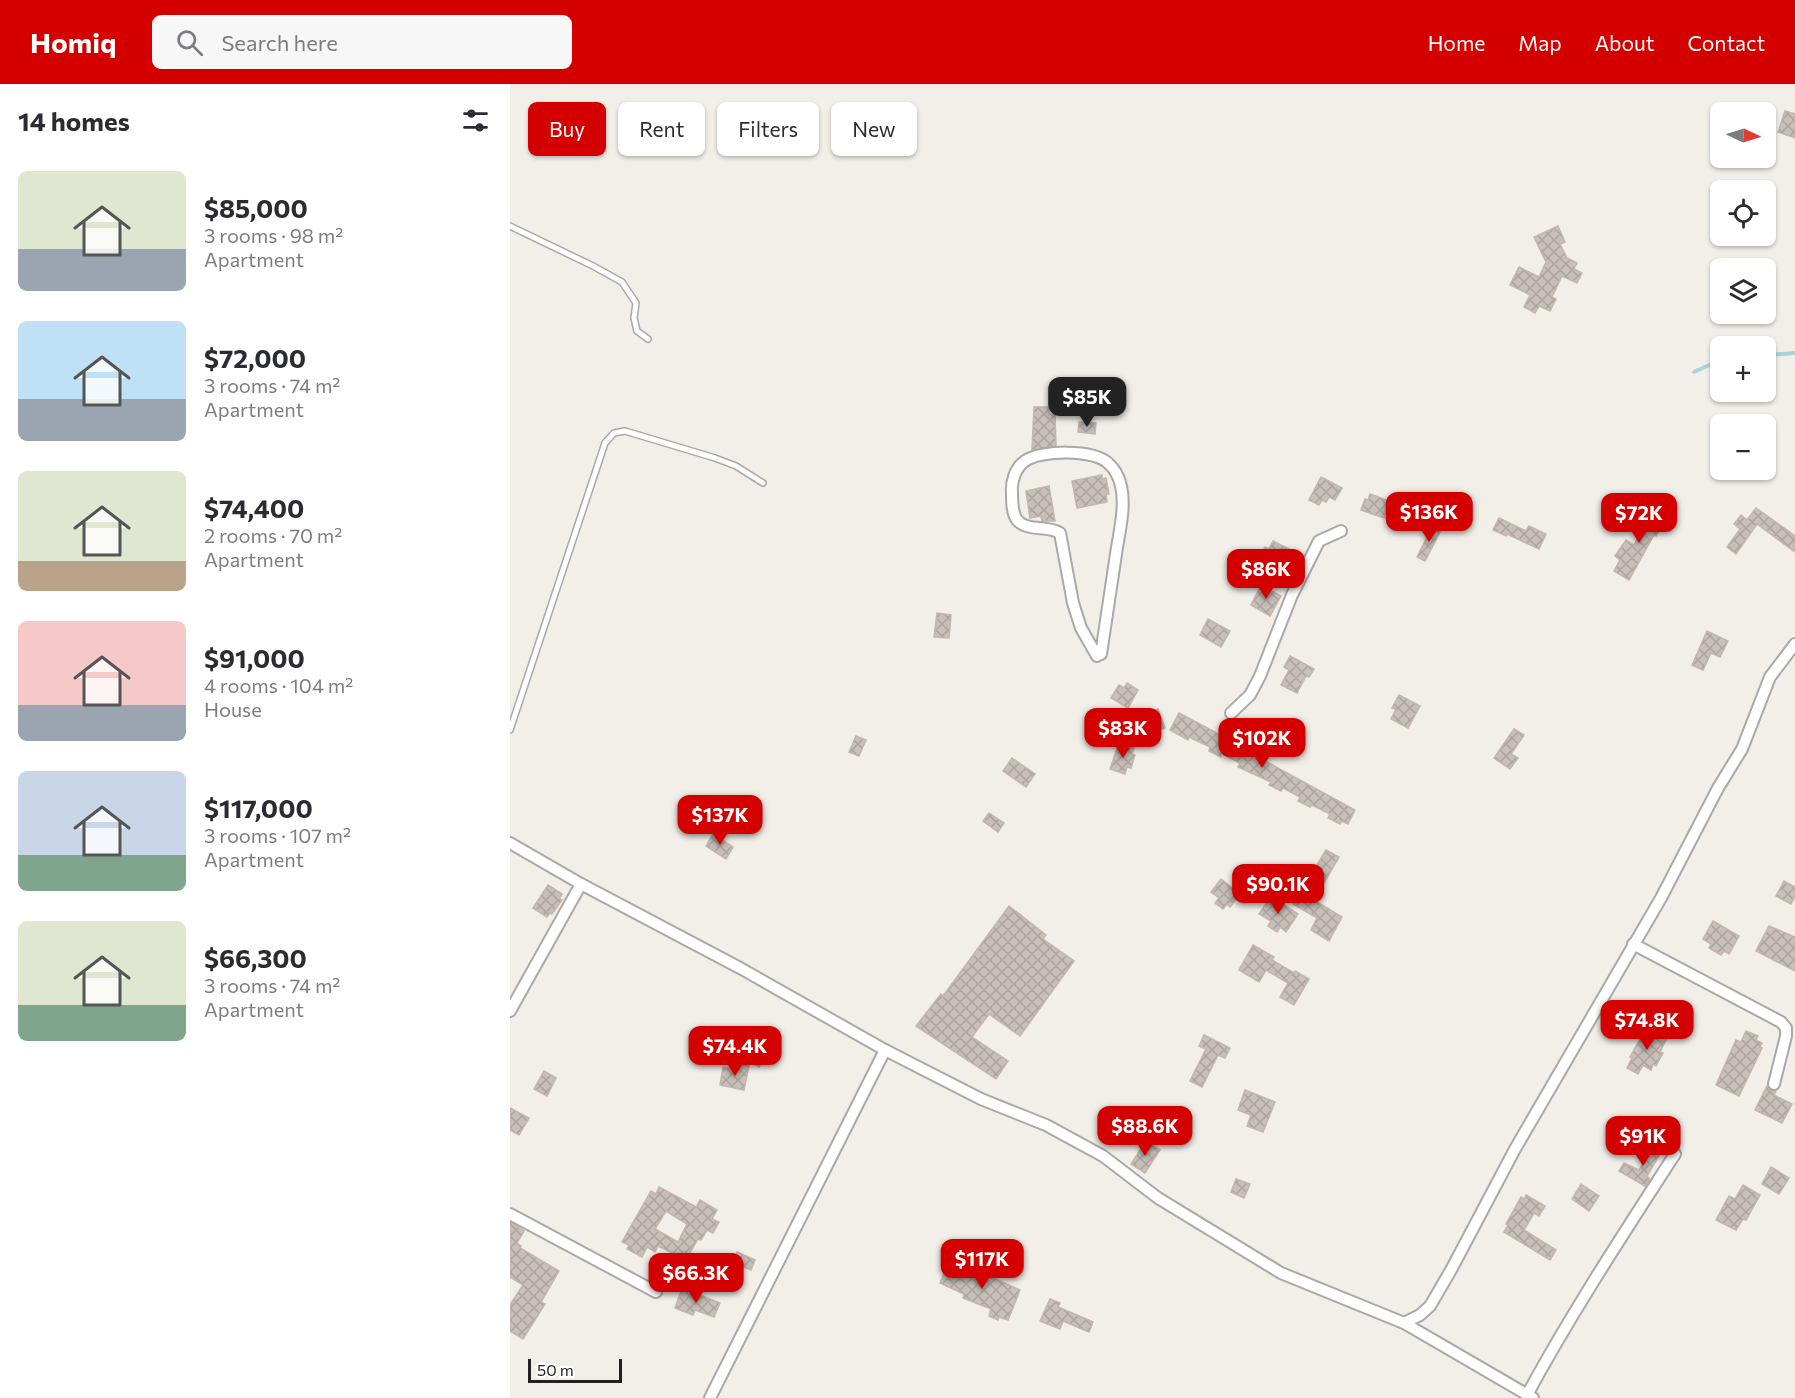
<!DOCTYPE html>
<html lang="en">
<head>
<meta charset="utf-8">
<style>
	body { margin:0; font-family:Commissioner,sans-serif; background:#f7f7f7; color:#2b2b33; height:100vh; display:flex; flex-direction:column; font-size:22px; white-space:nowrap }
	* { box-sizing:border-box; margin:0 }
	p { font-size:20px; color:#7c7c81 }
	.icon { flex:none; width:33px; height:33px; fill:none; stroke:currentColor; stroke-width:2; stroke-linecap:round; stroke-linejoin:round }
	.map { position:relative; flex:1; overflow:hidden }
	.sheet { display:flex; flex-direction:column; background:#fff; width:510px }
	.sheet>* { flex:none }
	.banner { position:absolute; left:18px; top:18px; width:570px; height:54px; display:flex; gap:12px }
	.needle { width:39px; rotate:94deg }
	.buttons { position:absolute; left:1200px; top:18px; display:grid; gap:12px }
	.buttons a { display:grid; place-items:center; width:66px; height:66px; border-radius:9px; background:#fff; box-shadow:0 2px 4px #0004; font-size:30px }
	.scale { position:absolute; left:18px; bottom:15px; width:94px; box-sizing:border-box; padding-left:6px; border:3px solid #222; border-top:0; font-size:16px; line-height:21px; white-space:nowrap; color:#222; -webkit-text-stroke:4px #fff; paint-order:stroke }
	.price { position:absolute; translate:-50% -51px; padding:0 14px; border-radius:12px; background:#d40000; color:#fff; font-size:20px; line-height:39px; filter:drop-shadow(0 2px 3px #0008) }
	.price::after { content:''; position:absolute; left:50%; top:36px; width:18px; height:14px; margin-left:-9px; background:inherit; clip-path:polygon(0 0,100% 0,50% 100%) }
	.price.active { background:#222; color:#fff }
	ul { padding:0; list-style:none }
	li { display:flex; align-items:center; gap:18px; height:150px; padding:0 18px }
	li span { display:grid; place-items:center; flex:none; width:168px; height:120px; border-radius:9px; color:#555 }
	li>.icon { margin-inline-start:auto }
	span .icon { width:72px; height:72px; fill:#fffc; stroke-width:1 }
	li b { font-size:26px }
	h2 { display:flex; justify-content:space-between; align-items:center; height:72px; padding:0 18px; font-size:26px }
	.chip { padding:0 21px; border-radius:9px; background:#fff; box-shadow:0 2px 4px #0004; font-size:21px; line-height:54px }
	.chip.active { background:#d40000; color:#fff }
	header { display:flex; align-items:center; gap:36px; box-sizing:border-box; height:84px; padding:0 30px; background:#d40000; color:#fff }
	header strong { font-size:28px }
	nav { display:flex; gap:33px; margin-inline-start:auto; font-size:21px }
	.search { width:420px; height:54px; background:#f7f7f7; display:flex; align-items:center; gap:15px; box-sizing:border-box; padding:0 21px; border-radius:9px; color:#7c7c81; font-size:22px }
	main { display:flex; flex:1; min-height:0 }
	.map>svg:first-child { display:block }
</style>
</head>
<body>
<header>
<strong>Homiq</strong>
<div class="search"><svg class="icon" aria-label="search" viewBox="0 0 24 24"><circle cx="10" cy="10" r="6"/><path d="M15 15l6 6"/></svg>Search here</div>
<nav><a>Home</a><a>Map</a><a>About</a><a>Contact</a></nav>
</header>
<main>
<section class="sheet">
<h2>14 homes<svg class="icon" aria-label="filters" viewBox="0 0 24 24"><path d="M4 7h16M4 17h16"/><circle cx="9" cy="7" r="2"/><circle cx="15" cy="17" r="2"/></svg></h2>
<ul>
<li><span style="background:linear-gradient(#dfe7d0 65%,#9aa5b1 0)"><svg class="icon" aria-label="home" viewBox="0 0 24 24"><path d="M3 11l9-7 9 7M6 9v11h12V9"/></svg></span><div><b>$85,000</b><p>3 rooms · 98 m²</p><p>Apartment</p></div></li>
<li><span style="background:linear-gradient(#bfe0f5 65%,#9aa5b1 0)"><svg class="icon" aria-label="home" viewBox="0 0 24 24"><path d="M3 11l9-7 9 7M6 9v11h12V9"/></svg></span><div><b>$72,000</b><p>3 rooms · 74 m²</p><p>Apartment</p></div></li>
<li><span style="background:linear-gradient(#dfe7d0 75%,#b9a48a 0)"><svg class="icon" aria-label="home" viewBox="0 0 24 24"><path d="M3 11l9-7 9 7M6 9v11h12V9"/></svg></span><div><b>$74,400</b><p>2 rooms · 70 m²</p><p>Apartment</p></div></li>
<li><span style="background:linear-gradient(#f6c9c9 70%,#9aa5b1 0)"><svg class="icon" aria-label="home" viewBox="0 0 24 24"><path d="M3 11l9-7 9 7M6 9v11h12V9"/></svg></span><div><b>$91,000</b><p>4 rooms · 104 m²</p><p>House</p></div></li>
<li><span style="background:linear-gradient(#c9d6e8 70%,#7fa58c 0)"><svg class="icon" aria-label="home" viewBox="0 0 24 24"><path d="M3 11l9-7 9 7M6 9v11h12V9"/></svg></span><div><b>$117,000</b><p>3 rooms · 107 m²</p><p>Apartment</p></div></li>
<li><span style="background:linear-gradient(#dfe7d0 70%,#7fa58c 0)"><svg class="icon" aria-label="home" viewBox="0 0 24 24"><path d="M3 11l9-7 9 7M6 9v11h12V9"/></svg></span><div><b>$66,300</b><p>3 rooms · 74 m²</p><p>Apartment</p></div></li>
</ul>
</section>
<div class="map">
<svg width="1285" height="1314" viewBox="0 0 1285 1314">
	<defs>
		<pattern id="building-cross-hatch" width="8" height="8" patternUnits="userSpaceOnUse" patternTransform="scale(1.5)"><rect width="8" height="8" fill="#c7bfb8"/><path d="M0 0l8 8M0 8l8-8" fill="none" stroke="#aba49e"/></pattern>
	</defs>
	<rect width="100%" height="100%" fill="#f2efe9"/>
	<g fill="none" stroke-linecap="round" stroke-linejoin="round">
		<g stroke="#aad3df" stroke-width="4">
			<polyline points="1256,271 1285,269"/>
			<polyline points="1184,288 1210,276"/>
		</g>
	</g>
	<g fill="url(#building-cross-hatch)" stroke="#c4b6ab" stroke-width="1.5" fill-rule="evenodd">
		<polygon points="1275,27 1285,30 1285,54 1268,48"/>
		<polygon points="1048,142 1055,158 1050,160 1057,174 1067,179 1064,185 1072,189 1067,199 1052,192 1042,213 1046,215 1040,227 1029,222 1025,229 1014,223 1020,211 1000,201 1009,183 1029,193 1036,178 1024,153"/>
		<polygon points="524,323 539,323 539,330 545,330 546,362 522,366"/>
		<polygon points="569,338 586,339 585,350 568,348"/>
		<polygon points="592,391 592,395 596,394 599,410 596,410 597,418 567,424 562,397"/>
		<polygon points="811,393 832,404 825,416 819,413 816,418 812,416 809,421 799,416"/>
		<polygon points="539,402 545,437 532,437 531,432 520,434 516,407"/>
		<polygon points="860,410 879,417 874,434 851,426 855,415 858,416"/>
		<polygon points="1142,421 1158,430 1146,452 1144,451 1119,496 1104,487 1110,476 1105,472 1116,456 1124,461 1139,433 1136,432"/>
		<polygon points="1246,424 1285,452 1285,468 1247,440 1226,470 1217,463 1230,445 1224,440 1231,431 1237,436"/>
		<polygon points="989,434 1016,447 1019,442 1036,450 1029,465 997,450 996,452 983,446"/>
		<polygon points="923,441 931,446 915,477 907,473"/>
		<polygon points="763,457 779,465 776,470 780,472 772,487 769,485 766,491 750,484 754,475 750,473 755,463 759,465"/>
		<polygon points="751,501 771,512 760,532 741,521"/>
		<polygon points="427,529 441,531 439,554 424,553"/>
		<polygon points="698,535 720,547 711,563 690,551"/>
		<polygon points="1197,547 1218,557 1210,573 1201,569 1193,586 1182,581"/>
		<polygon points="780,572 804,585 799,593 796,592 787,609 771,601 779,586 774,583"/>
		<polygon points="617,599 628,606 618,624 601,614 609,601 614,604"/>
		<polygon points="889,611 910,622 898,644 881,635 886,625 882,624"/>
		<polygon points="648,625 655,644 630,654 623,636"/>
		<polygon points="669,629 756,675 755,677 845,726 838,740 832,737 830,740 818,734 820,730 802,721 800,723 788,717 790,713 773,704 771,707 759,701 761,698 728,683 730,679 712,670 711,673 699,667 700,663 679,653 678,656 660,646"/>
		<polygon points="1004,645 1014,651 1001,670 1008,674 1000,685 984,674"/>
		<polygon points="346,652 356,656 349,672 339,668"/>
		<polygon points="609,659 624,664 622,670 625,671 621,684 617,683 615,690 600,685"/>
		<polygon points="502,674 525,690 516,703 493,687"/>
		<polygon points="479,729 494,739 488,748 473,737"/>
		<polygon points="203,750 223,763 216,775 196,762"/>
		<polygon points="816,766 829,773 804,816 832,833 819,857 801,846 807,834 783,820"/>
		<polygon points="711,795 730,810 720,823 717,820 713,825 705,819 709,814 701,808"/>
		<polygon points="1274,797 1285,803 1285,812 1281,820 1266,812"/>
		<polygon points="38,801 52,810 49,815 52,816 42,830 40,829 37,833 23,824"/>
		<polygon points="761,812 788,830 776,848 770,843 767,848 758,842 761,837 749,830"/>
		<polygon points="499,822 536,851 533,855 564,877 510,952 479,930 462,953 498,977 486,995 406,942 431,910 433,912"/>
		<polygon points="1203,837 1229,852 1219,870 1214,867 1211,871 1199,864 1201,860 1193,855"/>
		<polygon points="1259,842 1285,853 1285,887 1246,867"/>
		<polygon points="743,861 764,873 762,876 784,889 785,887 799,895 784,921 770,913 778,899 756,886 749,898 729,886"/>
		<polygon points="1115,924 1130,932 1124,944 1108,936"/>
		<polygon points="1136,944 1157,954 1150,968 1153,969 1146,982 1143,980 1141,986 1133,981 1128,990 1117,984 1122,974 1120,973"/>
		<polygon points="1236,947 1248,952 1246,956 1252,959 1250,963 1252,964 1229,1012 1206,1001 1226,956 1231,958"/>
		<polygon points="694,951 720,964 715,974 708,971 692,1003 680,997 696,965 689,962"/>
		<polygon points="249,962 258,967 249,983 240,978"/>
		<polygon points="224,980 239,982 234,1006 210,1001 213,983 224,985"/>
		<polygon points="34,987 46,994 37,1012 24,1005"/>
		<polygon points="1257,1002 1262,1007 1266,1007 1264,1011 1282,1020 1272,1039 1245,1026"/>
		<polygon points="735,1006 765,1018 753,1048 737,1042 741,1031 728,1026"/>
		<polygon points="0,1024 19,1034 9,1051 0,1046"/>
		<polygon points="636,1057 650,1066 635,1089 621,1080"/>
		<polygon points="1144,1060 1153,1065 1137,1092 1140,1095 1135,1102 1109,1087 1114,1079 1129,1086"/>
		<polygon points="1261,1083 1279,1094 1269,1110 1252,1100"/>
		<polygon points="726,1095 740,1100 734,1114 721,1108"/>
		<polygon points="1071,1100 1089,1112 1079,1127 1062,1115"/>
		<polygon points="1233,1101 1250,1111 1236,1136 1233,1135 1226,1146 1206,1136 1219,1112 1225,1115"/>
		<path d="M149,1103L186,1123L190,1116L207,1126L202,1135L209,1138L203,1149L197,1146L191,1156L188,1155L176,1176L148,1162L145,1168L137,1163L132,1173L117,1165L119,1161L112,1158L141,1107L146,1110ZM156,1127L177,1140L168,1158L145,1145Z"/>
		<polygon points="1016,1111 1035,1122 1029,1132 1024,1129 1014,1146 1046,1166 1040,1176 994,1148 998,1141 996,1140 1011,1113 1014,1115"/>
		<polygon points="0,1138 14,1147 7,1159 11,1162 10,1164 49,1187 31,1218 35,1220 13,1255 0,1247 0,1221 13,1201 0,1193"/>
		<polygon points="227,1168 245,1176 241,1186 223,1178"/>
		<polygon points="439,1177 451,1182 452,1180 510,1206 498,1236 489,1233 488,1236 479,1232 481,1225 453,1214 454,1210 430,1199"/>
		<polygon points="172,1204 210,1219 204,1233 185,1226 183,1231 165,1224"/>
		<polygon points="540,1215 550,1219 548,1223 583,1238 579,1248 553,1237 550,1245 530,1237"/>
	</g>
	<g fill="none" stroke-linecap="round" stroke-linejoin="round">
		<g stroke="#a9a9a9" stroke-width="8">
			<g id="lane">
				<polyline points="0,142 83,182 112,198 126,219 124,234 127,247 138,255"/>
				<polyline points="0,646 95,359 104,349 115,347 205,374 226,382 253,399"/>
			</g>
		</g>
		<g stroke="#a9a9a9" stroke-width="14">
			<g id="street">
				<path d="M587,572L571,544L563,519L550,449C538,441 517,448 507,436C502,429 502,418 502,409C501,398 505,384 515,377C531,366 583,365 598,379C605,385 609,393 611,402C616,423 609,449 606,470C601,503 596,536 591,570"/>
				<polyline points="721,629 740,611 750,592 782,511 809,457 831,447"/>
				<polyline points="0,759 71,800 230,884 375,966 471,1015 536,1041 593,1072 648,1114 771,1189 894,1239 1023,1314"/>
				<polyline points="1123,860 1271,938 1276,944 1276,952 1264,1000"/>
				<polyline points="0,927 71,800"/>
				<polyline points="0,1130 146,1208"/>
				<polyline points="894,1239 910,1231 920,1222 941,1186 1005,1065 1151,814 1208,704 1232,665 1260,593 1285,560"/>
				<path d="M1017,1311C1062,1228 1114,1149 1165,1070"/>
				<polyline points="200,1314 375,966"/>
			</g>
		</g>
		<use href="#lane" stroke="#fff" stroke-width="5"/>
		<use href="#street" stroke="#fff" stroke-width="10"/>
	</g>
</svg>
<div class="buttons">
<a><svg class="needle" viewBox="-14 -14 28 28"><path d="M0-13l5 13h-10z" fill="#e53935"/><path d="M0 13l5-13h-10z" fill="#7c7c81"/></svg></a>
<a><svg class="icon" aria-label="locate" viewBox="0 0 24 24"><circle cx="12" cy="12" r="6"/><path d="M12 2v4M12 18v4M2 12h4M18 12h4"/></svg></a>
<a><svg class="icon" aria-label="layers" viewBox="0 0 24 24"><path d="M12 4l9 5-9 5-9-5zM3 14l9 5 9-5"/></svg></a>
<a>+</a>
<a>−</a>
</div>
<div class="scale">50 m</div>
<b class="price active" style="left:577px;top:344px">$85K</b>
<b class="price" style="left:919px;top:459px">$136K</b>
<b class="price" style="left:1129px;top:460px">$72K</b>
<b class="price" style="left:756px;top:516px">$86K</b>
<b class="price" style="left:613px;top:675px">$83K</b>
<b class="price" style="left:752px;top:685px">$102K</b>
<b class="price" style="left:210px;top:762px">$137K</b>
<b class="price" style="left:768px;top:831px">$90.1K</b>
<b class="price" style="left:1137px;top:967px">$74.8K</b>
<b class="price" style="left:225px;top:993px">$74.4K</b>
<b class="price" style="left:635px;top:1073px">$88.6K</b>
<b class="price" style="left:1133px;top:1083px">$91K</b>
<b class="price" style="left:472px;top:1206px">$117K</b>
<b class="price" style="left:186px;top:1220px">$66.3K</b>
<div class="banner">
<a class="chip active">Buy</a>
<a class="chip">Rent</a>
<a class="chip">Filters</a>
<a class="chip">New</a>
</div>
</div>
</main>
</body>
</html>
